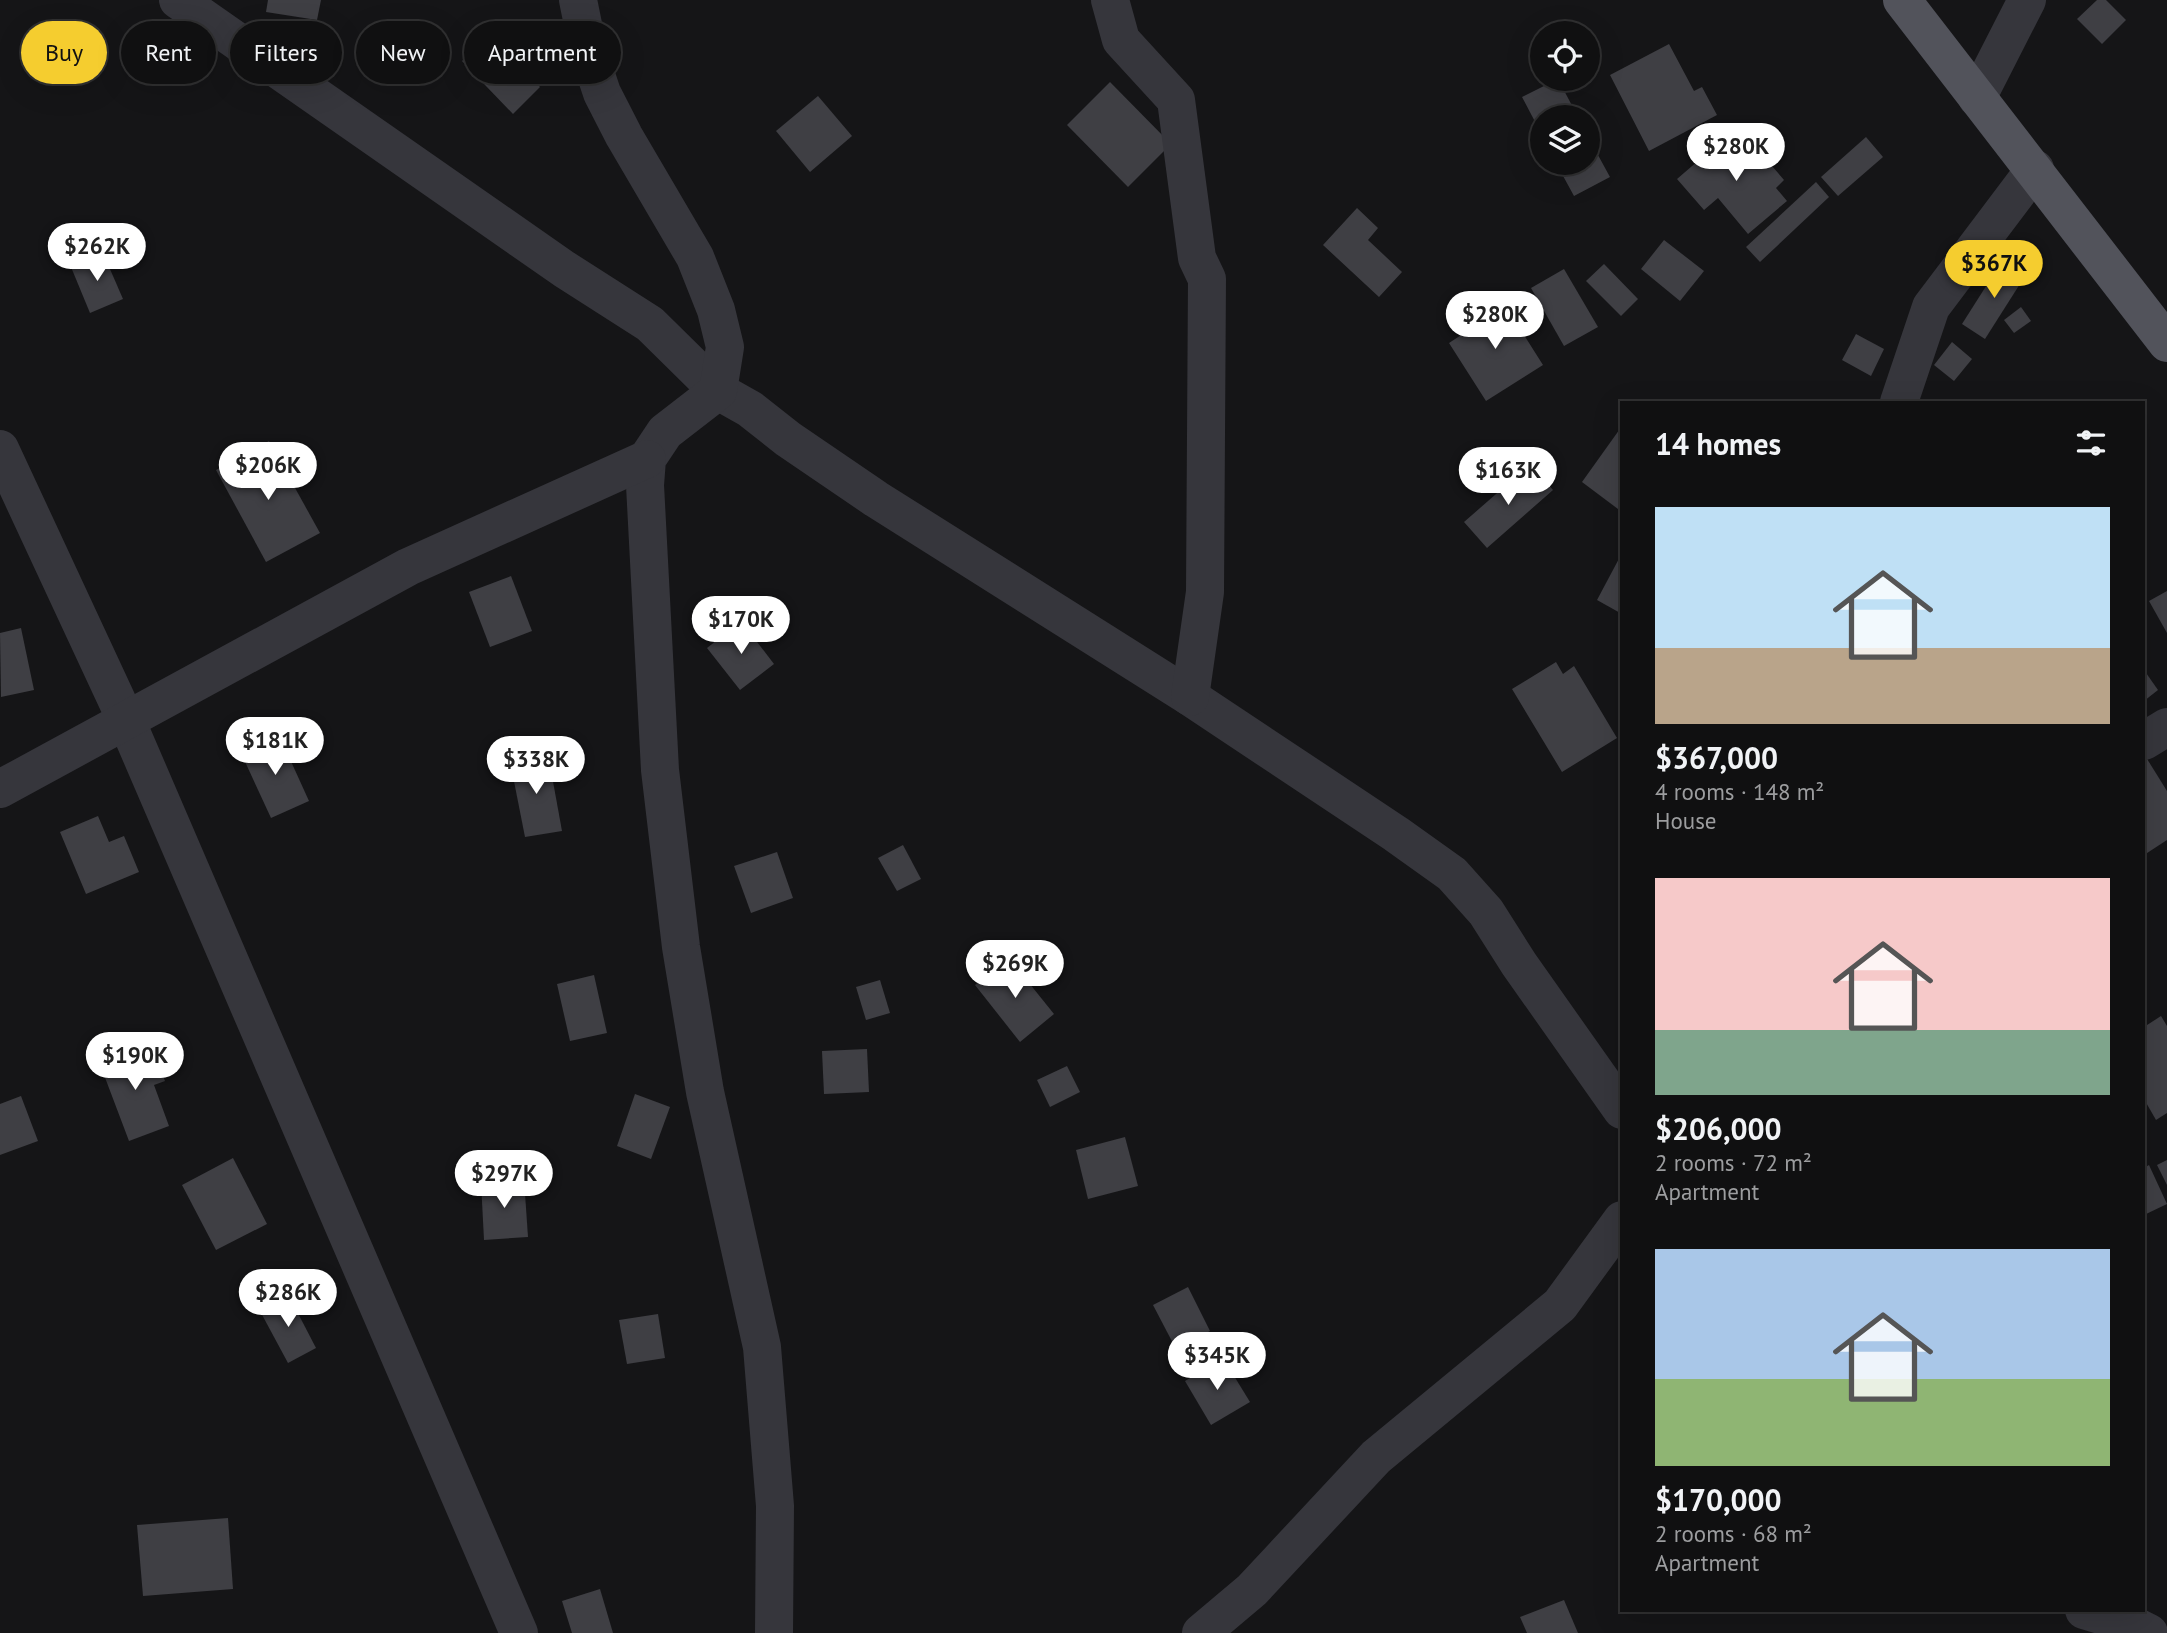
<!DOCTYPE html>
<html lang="en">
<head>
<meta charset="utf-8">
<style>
	body { margin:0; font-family:"PT Sans",sans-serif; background:#1e1e1f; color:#f1f3f6; height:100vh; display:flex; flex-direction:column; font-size:26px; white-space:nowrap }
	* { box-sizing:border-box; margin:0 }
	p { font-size:23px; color:#9c9d9f }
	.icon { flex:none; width:38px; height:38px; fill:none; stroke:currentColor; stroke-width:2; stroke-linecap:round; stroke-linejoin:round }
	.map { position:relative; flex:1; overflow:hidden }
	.details { position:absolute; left:1620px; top:401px; width:525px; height:1211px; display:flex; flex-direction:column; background:#101011; border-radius:0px; box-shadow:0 7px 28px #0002,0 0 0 2px #303031 }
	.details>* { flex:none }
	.hud { position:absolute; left:21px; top:21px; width:665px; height:63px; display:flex; gap:14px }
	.tools { position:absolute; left:1530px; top:21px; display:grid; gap:14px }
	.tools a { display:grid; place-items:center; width:70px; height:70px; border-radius:50%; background:#101011; box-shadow:0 7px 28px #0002,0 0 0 2px #303031; font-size:35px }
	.price { position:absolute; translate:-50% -60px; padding:0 16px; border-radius:24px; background:#fff; color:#222; font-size:23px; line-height:46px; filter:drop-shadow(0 2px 4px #0008) }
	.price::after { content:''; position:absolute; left:50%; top:42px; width:21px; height:16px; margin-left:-10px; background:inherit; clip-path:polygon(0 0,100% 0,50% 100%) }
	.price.on { background:#f5cd2f; color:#111 }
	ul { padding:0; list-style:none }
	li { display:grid; align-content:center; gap:14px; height:371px; padding:0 35px }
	li span { display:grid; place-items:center; height:217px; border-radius:0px; color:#555 }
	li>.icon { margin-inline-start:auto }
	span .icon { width:126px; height:126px; fill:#fffc; stroke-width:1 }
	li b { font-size:30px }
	h2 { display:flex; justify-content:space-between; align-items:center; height:84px; padding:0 35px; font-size:30px }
	.pill { padding:0 24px; border-radius:32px; background:#101011; box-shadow:0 7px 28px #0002,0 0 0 2px #303031; font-size:24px; line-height:63px }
	.pill.on { background:#f5cd2f; color:#111 }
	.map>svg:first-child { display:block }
</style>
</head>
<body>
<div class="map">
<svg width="2167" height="1633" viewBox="0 0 2167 1633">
	<rect width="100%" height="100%" fill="#151517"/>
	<g fill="#3f3f44">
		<polygon points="268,0 321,0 317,20 266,12"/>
		<polygon points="2097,0 2106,0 2126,20 2102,44 2077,19"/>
		<polygon points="502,22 535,56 522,68 540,87 513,114 462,61"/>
		<polygon points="1669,44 1694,91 1702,87 1717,115 1649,151 1610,75"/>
		<polygon points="1558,79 1578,117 1542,117 1542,135 1522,97"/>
		<polygon points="1110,82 1171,144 1128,187 1067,125"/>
		<polygon points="818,96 852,136 810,172 776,131"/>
		<polygon points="1587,135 1610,177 1574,196 1556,163 1587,163"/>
		<polygon points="1728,135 1743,152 1753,144 1784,180 1776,188 1787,201 1748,234 1718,198 1704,210 1677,179"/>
		<polygon points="1866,137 1883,157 1838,196 1821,177"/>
		<polygon points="1816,182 1829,197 1760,262 1746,247"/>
		<polygon points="1357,208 1378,228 1368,240 1402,272 1379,297 1323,245"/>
		<polygon points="1664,240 1704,271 1680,301 1641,269"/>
		<polygon points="103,253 123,299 90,313 71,267"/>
		<polygon points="2002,261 2025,276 1985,339 1962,324"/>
		<polygon points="1604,264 1638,299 1621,316 1586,281"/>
		<polygon points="1564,269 1598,327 1564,346 1531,288"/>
		<polygon points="1495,300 1502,311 1507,308 1543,365 1486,401 1449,343 1475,326 1468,316"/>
		<polygon points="2021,307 2031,321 2014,333 2004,320"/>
		<polygon points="1856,334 1884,349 1871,376 1842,360"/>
		<polygon points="1952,342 1972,359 1954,381 1934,365"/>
		<polygon points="1622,426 1622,512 1582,482"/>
		<polygon points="269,441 320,533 266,562 216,470"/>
		<polygon points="1527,467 1536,477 1539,474 1553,490 1487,548 1464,522"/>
		<polygon points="1622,553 1622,614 1597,600"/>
		<polygon points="511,576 532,631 490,647 469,592"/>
		<polygon points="2167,591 2167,633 2149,601"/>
		<polygon points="741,621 774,664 740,690 707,648"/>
		<polygon points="21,628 34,690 1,697 0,633"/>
		<polygon points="1556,662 1563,674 1574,666 1617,738 1562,772 1512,689"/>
		<polygon points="2144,670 2158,690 2144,701"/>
		<polygon points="279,735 309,801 271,818 241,753"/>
		<polygon points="548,754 562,831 525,837 510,761"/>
		<polygon points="2144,754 2167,791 2167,840 2144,855"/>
		<polygon points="98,816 109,842 124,836 139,872 86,894 60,832"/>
		<polygon points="903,845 921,879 897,891 878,858"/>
		<polygon points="777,852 793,898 751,913 734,866"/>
		<polygon points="1009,958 1054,1014 1020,1042 975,985"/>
		<polygon points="594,975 607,1033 570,1041 557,984"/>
		<polygon points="880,980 890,1013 866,1020 856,987"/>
		<polygon points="2161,1016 2167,1026 2167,1113 2156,1120 2144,1099 2144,1027"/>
		<polygon points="128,1048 134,1062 155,1054 165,1081 154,1085 169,1126 129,1141 98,1059"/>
		<polygon points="867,1049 869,1092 824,1094 822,1051"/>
		<polygon points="1067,1066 1080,1092 1050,1107 1037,1080"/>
		<polygon points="635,1094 670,1107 651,1159 617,1146"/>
		<polygon points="21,1096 38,1141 0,1155 0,1104"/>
		<polygon points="1125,1137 1138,1186 1088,1199 1076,1150"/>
		<polygon points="233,1158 267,1224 216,1250 182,1185"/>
		<polygon points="2167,1160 2167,1185 2157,1165"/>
		<polygon points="2149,1165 2167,1204 2144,1215 2144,1168"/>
		<polygon points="524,1179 528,1237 484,1240 481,1182"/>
		<polygon points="1188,1287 1210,1331 1176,1349 1153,1305"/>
		<polygon points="289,1296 316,1348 288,1363 260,1311"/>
		<polygon points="658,1314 665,1358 627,1364 619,1320"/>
		<polygon points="1223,1358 1250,1402 1211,1425 1185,1381"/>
		<polygon points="228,1518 233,1589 143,1596 137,1525"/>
		<polygon points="600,1589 613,1633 572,1633 562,1601"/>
		<polygon points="1564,1600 1578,1633 1527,1633 1520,1617"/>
	</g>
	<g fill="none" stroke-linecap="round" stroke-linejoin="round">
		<g stroke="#36363c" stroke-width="38">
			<polyline points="178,0 564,269 650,324 718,391 750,409 788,439 876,499 1190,697 1396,834 1452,874 1486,912 1519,964 1622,1110"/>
			<polyline points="578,0 589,54 602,93 624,136 695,257 716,310 725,347 718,391 665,432 647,459 645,485 660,770 681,947 705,1092 762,1347 775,1506 774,1633"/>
			<polyline points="1110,0 1121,40 1176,100 1197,258 1207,279 1205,592 1190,697"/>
			<polyline points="1977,98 2027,0"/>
			<polyline points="1899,402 1931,307 2035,169"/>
			<polyline points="0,449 126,720 519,1633"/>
			<polyline points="2144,741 2167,727"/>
			<polyline points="0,789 408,567 647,459"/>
			<polyline points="2084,1610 2133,1625 2149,1633"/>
			<polyline points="1201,1633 1252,1590 1376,1457 1560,1305 1622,1220"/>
		</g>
		<polyline stroke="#52535b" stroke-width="38" points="1902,0 2167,343"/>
	</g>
</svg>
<div class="tools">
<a><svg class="icon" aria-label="locate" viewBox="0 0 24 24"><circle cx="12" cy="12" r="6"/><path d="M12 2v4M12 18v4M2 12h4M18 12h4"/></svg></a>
<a><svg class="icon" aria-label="layers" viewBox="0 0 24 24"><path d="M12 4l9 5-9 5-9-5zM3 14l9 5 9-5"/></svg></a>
</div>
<b class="price" style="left:1736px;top:183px">$280K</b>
<b class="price" style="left:97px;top:283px">$262K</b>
<b class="price on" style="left:1994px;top:300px">$367K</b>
<b class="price" style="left:1495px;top:351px">$280K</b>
<b class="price" style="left:268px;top:502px">$206K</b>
<b class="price" style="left:1508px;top:507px">$163K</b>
<b class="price" style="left:741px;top:656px">$170K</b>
<b class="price" style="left:275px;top:777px">$181K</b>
<b class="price" style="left:536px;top:796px">$338K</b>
<b class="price" style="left:1015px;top:1000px">$269K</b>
<b class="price" style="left:135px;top:1092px">$190K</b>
<b class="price" style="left:504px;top:1210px">$297K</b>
<b class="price" style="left:288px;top:1329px">$286K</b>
<b class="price" style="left:1217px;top:1392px">$345K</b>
<div class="hud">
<a class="pill on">Buy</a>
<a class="pill">Rent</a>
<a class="pill">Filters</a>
<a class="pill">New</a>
<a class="pill">Apartment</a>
</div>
<section class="details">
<h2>14 homes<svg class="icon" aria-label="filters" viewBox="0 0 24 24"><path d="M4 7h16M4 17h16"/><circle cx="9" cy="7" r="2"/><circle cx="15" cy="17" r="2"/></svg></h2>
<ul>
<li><span style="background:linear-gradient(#bfe0f5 65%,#b9a48a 0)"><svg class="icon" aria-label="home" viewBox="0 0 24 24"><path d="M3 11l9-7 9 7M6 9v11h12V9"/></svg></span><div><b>$367,000</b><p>4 rooms · 148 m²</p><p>House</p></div></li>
<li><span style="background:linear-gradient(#f6c9c9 70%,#7fa58c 0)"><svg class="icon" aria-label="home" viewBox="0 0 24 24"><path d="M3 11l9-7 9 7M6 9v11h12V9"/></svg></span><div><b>$206,000</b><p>2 rooms · 72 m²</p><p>Apartment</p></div></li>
<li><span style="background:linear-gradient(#a9c7e8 60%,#8fb573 0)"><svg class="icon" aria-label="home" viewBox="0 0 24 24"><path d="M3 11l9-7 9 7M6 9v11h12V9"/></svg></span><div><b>$170,000</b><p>2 rooms · 68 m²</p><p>Apartment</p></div></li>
</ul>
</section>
</div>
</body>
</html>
